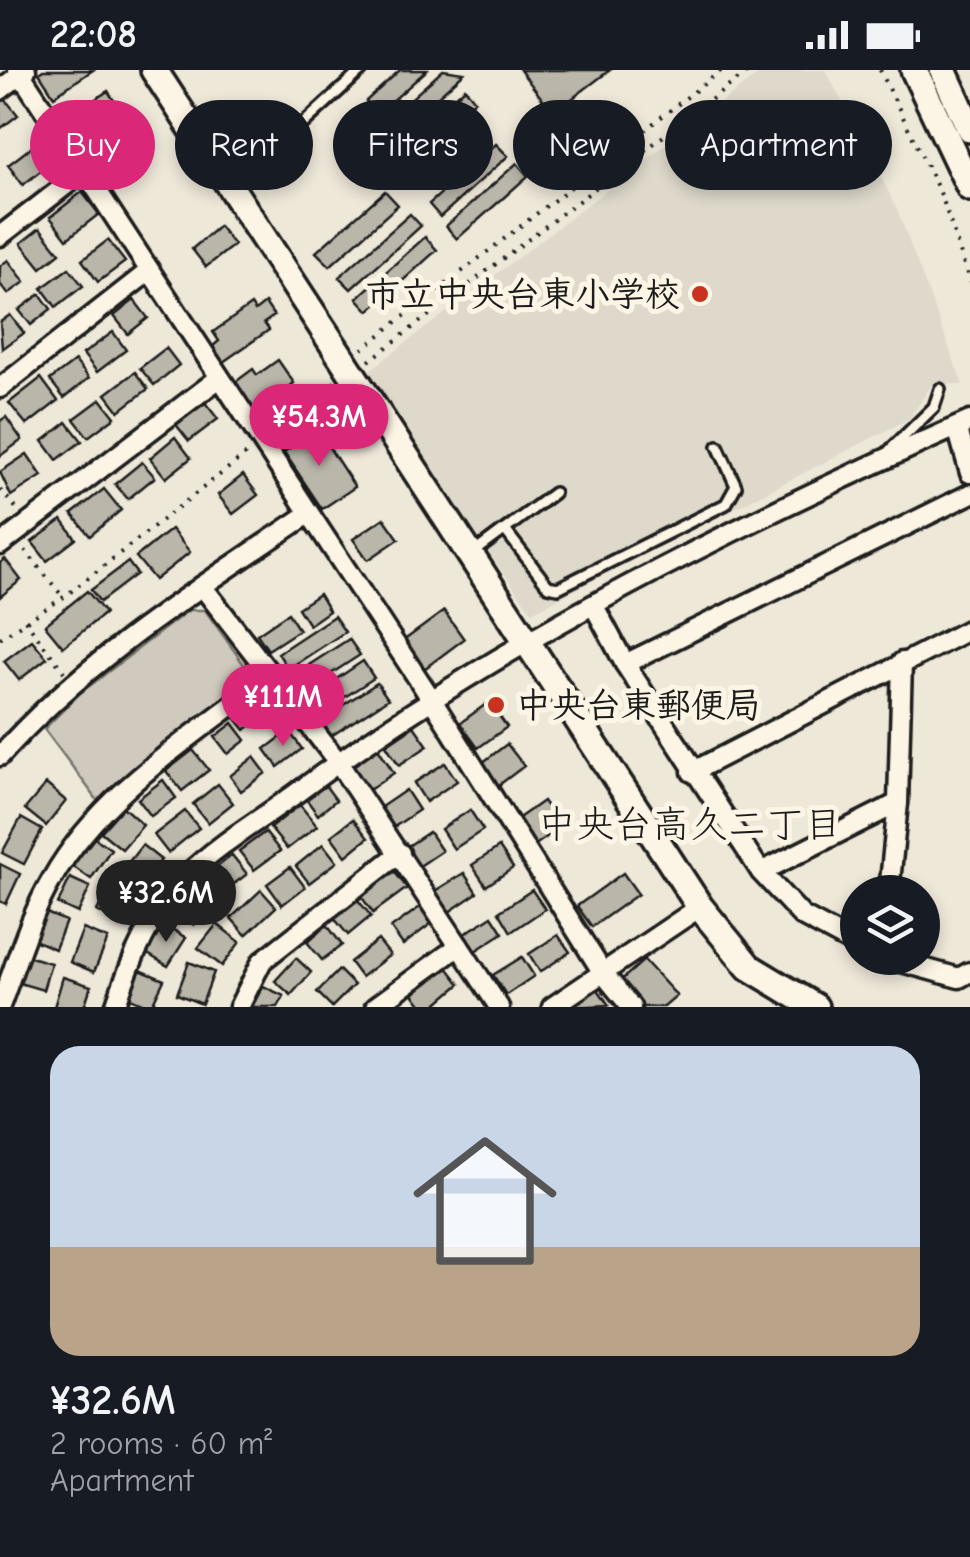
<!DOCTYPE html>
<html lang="en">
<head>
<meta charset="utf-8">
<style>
	body { margin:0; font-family:"Comic Neue","Klee One",sans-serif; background:#20242c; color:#f1f3f6; height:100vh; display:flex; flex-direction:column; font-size:38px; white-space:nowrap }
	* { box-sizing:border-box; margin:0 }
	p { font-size:32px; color:#9ea1a6 }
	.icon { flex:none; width:55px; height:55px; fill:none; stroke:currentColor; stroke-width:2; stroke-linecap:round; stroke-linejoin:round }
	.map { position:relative; height:937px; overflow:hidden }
	.side { display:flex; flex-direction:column; background:#171b24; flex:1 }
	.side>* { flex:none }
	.banner { position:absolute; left:30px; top:30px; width:910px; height:90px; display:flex; gap:20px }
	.controls { position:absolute; left:840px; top:805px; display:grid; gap:20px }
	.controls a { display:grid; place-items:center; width:100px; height:100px; border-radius:50%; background:#171b24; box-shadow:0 5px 15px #0003; font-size:50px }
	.price { position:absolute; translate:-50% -85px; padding:0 22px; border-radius:35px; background:#db2777; color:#fff; font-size:32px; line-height:65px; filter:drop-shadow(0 2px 5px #0008) }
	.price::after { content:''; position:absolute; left:50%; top:60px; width:30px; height:22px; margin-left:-15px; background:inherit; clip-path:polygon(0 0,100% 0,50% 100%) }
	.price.current { background:#222; color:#fff }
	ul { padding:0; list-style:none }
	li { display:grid; align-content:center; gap:20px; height:530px; padding:0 50px }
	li+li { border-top:2px solid #363941 }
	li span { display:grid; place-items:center; height:310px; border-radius:30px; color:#555 }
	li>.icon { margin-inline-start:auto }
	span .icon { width:180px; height:180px; fill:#fffc; stroke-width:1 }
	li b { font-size:42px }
	.tag { padding:0 35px; border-radius:45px; background:#171b24; box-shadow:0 5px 15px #0003; font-size:35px; line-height:90px }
	.tag.current { background:#db2777; color:#fff }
	.status { display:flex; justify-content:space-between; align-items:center; height:70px; padding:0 50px; background:#171b24; direction:ltr }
	.status svg { height:28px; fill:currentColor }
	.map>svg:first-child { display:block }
</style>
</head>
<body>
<div class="status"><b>22:08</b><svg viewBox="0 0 49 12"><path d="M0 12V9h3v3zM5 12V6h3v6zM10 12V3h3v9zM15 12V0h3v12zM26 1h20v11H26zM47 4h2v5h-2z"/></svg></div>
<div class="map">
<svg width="970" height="937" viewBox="0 0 970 937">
	<rect width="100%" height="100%" fill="#eee8d9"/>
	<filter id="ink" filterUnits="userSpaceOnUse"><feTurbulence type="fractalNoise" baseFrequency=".01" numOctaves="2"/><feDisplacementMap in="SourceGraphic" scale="20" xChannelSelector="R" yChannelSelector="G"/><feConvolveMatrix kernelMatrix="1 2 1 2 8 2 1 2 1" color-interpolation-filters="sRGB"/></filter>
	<g filter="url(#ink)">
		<polygon fill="#ded9cb" points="764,0 826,0 897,139 963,315 933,313 909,349 532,542 360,308"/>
		<polygon fill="#cfcabd" stroke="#76736c" stroke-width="2.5" points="189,540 205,540 250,603 249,611 98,731 44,659 79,624"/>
		<g fill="#bab6aa" stroke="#1c1c1c" stroke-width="2.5">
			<polygon points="43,0 93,0 54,26 39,3"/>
			<polygon points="400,0 427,0 378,44 366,31"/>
			<polygon points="443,0 464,3 397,63 386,51"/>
			<polygon points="520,0 610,0 553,43"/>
			<polygon points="465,18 475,30 418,81 407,70"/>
			<polygon points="108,21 120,40 104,50 117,70 88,89 63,50"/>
			<polygon points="4,28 18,45 0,59 0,31"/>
			<polygon points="476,52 487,63 430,114 420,103"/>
			<polygon points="496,74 508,86 440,147 429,134"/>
			<polygon points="33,76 48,95 23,115 8,95"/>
			<polygon points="517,93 528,106 457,169 446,156"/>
			<polygon points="385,121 398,135 330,196 316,182"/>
			<polygon points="82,122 99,144 67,169 50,147"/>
			<polygon points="410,144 421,156 351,219 339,207"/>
			<polygon points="219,156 234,175 206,197 192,179"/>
			<polygon points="40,158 60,183 41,198 21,173"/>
			<polygon points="425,167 437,180 369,241 357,228"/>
			<polygon points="108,170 125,192 98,212 82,190"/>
			<polygon points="8,190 25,212 8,224 0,214 0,196"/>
			<polygon points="69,198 83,216 56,237 42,218"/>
			<polygon points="40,224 51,239 31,255 19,240"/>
			<polygon points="134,230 148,248 128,264 114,246"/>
			<polygon points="265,233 274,246 264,253 269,260 223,292 212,277 219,271 213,262 251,235 255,241"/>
			<polygon points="10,245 24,263 2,279 0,252"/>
			<polygon points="113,262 126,280 97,302 83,284"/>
			<polygon points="166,278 179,295 154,315 140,298"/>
			<polygon points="278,290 294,313 253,349 230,316 253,299 257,305"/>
			<polygon points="75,291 89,308 64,328 50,310"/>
			<polygon points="135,302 148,319 119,341 106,324"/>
			<polygon points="41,308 58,331 27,355 9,333"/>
			<polygon points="101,329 115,347 88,367 74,349"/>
			<polygon points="203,330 218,349 189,371 174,352"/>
			<polygon points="6,347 22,370 0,386 0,351"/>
			<polygon points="67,352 82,371 57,390 43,371"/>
			<polygon points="317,359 355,417 322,439 284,382"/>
			<polygon points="175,367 191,388 166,408 150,388"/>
			<polygon points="27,384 42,406 11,426 0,402"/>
			<polygon points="142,392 155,407 128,429 115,414"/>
			<polygon points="243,405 258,425 233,444 218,425"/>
			<polygon points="104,419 121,440 90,466 72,444"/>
			<polygon points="384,448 399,469 368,490 353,469"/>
			<polygon points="62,450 76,469 47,491 32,472"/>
			<polygon points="171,459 190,482 155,510 136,487"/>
			<polygon points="5,489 21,510 0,527 0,493"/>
			<polygon points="128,492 137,504 100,532 91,520"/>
			<polygon points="87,521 105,543 63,577 45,555"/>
			<polygon points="319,524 329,541 309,555 298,538"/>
			<polygon points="444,541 464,569 420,602 399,574"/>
			<polygon points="288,543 299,560 268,580 257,564"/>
			<polygon points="334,546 345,562 288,599 278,583"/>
			<polygon points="349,569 360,585 303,622 292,606"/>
			<polygon points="32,570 47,588 19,610 4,591"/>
			<polygon points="363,591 374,608 317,645 307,629"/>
			<polygon points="377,613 388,629 331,666 320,650"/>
			<polygon points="259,626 270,639 245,660 234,646"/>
			<polygon points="489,632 507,657 478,678 460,653"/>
			<polygon points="233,653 246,670 228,684 215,667"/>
			<polygon points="414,656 428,676 399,695 386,675"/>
			<polygon points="289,661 302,679 278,697 265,679"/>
			<polygon points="507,674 524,696 495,718 478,696"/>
			<polygon points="378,678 394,703 369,720 352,695"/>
			<polygon points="193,680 209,700 182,721 166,701"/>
			<polygon points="254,687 266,703 241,721 230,706"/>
			<polygon points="445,693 457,711 426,732 414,713"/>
			<polygon points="163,710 176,728 151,746 138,729"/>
			<polygon points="46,714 66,731 46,756 25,739"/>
			<polygon points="218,714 233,733 208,753 193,734"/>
			<polygon points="325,715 336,730 318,745 306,729"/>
			<polygon points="406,720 419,740 394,757 381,737"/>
			<polygon points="543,731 561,757 531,778 513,752"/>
			<polygon points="300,735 317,756 287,779 270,758"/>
			<polygon points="123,737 143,755 122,779 101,762"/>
			<polygon points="470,740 483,760 454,779 441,759"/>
			<polygon points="185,741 199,758 168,783 154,765"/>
			<polygon points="21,748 42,760 24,794 2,783"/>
			<polygon points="353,749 368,768 346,786 331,766"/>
			<polygon points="265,762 280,781 254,800 239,781"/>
			<polygon points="429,762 442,781 418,797 405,778"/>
			<polygon points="92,766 111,779 91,809 72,796"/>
			<polygon points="323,774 337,792 309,813 296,796"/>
			<polygon points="142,775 161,790 140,817 121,802"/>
			<polygon points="499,777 513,798 486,816 472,795"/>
			<polygon points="232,785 247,804 221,824 206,806"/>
			<polygon points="0,794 20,804 6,834 0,831"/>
			<polygon points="290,797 305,817 282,835 267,814"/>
			<polygon points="394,801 407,818 373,843 361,826"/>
			<polygon points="464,803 477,823 449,842 435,821"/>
			<polygon points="623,803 638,824 592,857 577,836"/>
			<polygon points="70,808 90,817 78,843 58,834"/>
			<polygon points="112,812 130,822 115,850 97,841"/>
			<polygon points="193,816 213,830 194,855 175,841"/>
			<polygon points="261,820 276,837 246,865 231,848"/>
			<polygon points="532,820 545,839 511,862 499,842"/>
			<polygon points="357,829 371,846 348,865 334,848"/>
			<polygon points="420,837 432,853 403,875 391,858"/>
			<polygon points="46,843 66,851 55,879 34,870"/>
			<polygon points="492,846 503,863 475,881 464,864"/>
			<polygon points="164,854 186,868 168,896 146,883"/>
			<polygon points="217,854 240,872 222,896 198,878"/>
			<polygon points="327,855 342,875 322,890 307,872"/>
			<polygon points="83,859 108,869 94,902 70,892"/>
			<polygon points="558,865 570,882 540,902 529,884"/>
			<polygon points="378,870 390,885 361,907 350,892"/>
			<polygon points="27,886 51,893 43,920 19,913"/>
			<polygon points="522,887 534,906 506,925 493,905"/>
			<polygon points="296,888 311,902 291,925 275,911"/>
			<polygon points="644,890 677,926 664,937 641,937 619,912"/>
			<polygon points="189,892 214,902 202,934 177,924"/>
			<polygon points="446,896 460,914 433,937 423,937 413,924"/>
			<polygon points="140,900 164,910 151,937 128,927"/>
			<polygon points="339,900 354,915 332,937 317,922"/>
			<polygon points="63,907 91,916 84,937 54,937"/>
			<polygon points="263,916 284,926 278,937 252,937"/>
			<polygon points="597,918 609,935 570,937 569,936"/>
		</g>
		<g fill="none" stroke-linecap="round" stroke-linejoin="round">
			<g stroke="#1c1c1c" stroke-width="16">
				<g id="lane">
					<polyline points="233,118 362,0"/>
					<polyline points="889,381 934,337 940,319"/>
					<polyline points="505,460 548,516 558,518 726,434 736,416 718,376"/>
					<polyline points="472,484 554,423"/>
				</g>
			</g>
			<g stroke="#1c1c1c" stroke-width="25">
				<g id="street">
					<polyline points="18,0 432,630 603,903 631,937"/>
					<polyline points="0,20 26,0"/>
					<polyline points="0,166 84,101"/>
					<polyline points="0,318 148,202"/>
					<polyline points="957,357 970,403"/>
					<polyline points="0,475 218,309"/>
					<polyline points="202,516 338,692 499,937"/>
					<polyline points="594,536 625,594 761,802 802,846 858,876"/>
					<polyline points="625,594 970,424"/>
					<path d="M0,686C85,589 201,517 307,445"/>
					<polyline points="692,702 970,559"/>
					<polyline points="761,802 898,733"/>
					<polyline points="889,822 898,733 902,592"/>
					<polyline points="887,888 959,908 970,902"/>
					<path d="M0,936C16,894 29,848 52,809C101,722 193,667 269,607"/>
					<path d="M115,937C131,889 151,842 187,805C219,773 265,747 302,719C501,571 743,451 970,351"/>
					<polyline points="239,937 262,891 400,783"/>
					<polyline points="375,937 459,876"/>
					<polyline points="552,937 700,837"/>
				</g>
			</g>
			<g stroke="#1c1c1c" stroke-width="32">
				<g id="secondary">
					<polyline points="154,0 700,837 749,897 815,937"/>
					<polyline points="914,0 970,118"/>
					<polyline points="943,0 970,59"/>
				</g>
			</g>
			<g stroke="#1c1c1c" stroke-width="4" stroke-dasharray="2.5 8" stroke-linecap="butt">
				<polyline points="880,0 942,127 970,213"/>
				<polyline points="362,279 722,0"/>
				<polyline points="369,291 750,0"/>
				<polyline points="277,360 335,312"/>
				<polyline points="0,420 17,439"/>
				<polyline points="25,480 63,527"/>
				<polyline points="25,550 64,602"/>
				<polyline points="0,568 64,527 250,381"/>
			</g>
			<use href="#lane" stroke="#fcf5e5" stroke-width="9"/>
			<use href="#street" stroke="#fcf5e5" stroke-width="18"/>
			<use href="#secondary" stroke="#fcf5e5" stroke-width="25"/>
		</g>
	</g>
	<g fill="#c8321e" stroke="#fcf5e5" stroke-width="4">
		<circle cx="700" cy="224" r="10"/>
		<circle cx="496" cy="635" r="10"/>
	</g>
	<g text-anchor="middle" stroke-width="10" stroke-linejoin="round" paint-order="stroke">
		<g font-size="35" font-weight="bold" fill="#1c1c1c" stroke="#fcf5e5" text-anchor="end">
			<text x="680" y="236">市立中央台東小学校</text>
			<text x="516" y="647" text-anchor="start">中央台東郵便局</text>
		</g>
		<g font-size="38" fill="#1c1c1c" stroke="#fcf5e5">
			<text x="690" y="767">中央台高久二丁目</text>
		</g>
	</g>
</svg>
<div class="controls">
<a><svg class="icon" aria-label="layers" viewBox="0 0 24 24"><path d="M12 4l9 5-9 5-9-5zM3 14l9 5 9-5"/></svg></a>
</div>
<b class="price" style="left:319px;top:399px">¥54.3M</b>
<b class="price" style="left:283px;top:679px">¥111M</b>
<b class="price current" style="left:166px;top:875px">¥32.6M</b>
<div class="banner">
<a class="tag current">Buy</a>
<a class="tag">Rent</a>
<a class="tag">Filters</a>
<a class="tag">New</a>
<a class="tag">Apartment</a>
</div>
</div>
<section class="side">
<ul>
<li><span style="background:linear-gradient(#c9d6e8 65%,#b9a48a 0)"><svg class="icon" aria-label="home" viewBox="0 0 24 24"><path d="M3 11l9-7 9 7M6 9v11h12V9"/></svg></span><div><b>¥32.6M</b><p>2 rooms · 60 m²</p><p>Apartment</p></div></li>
</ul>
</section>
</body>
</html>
